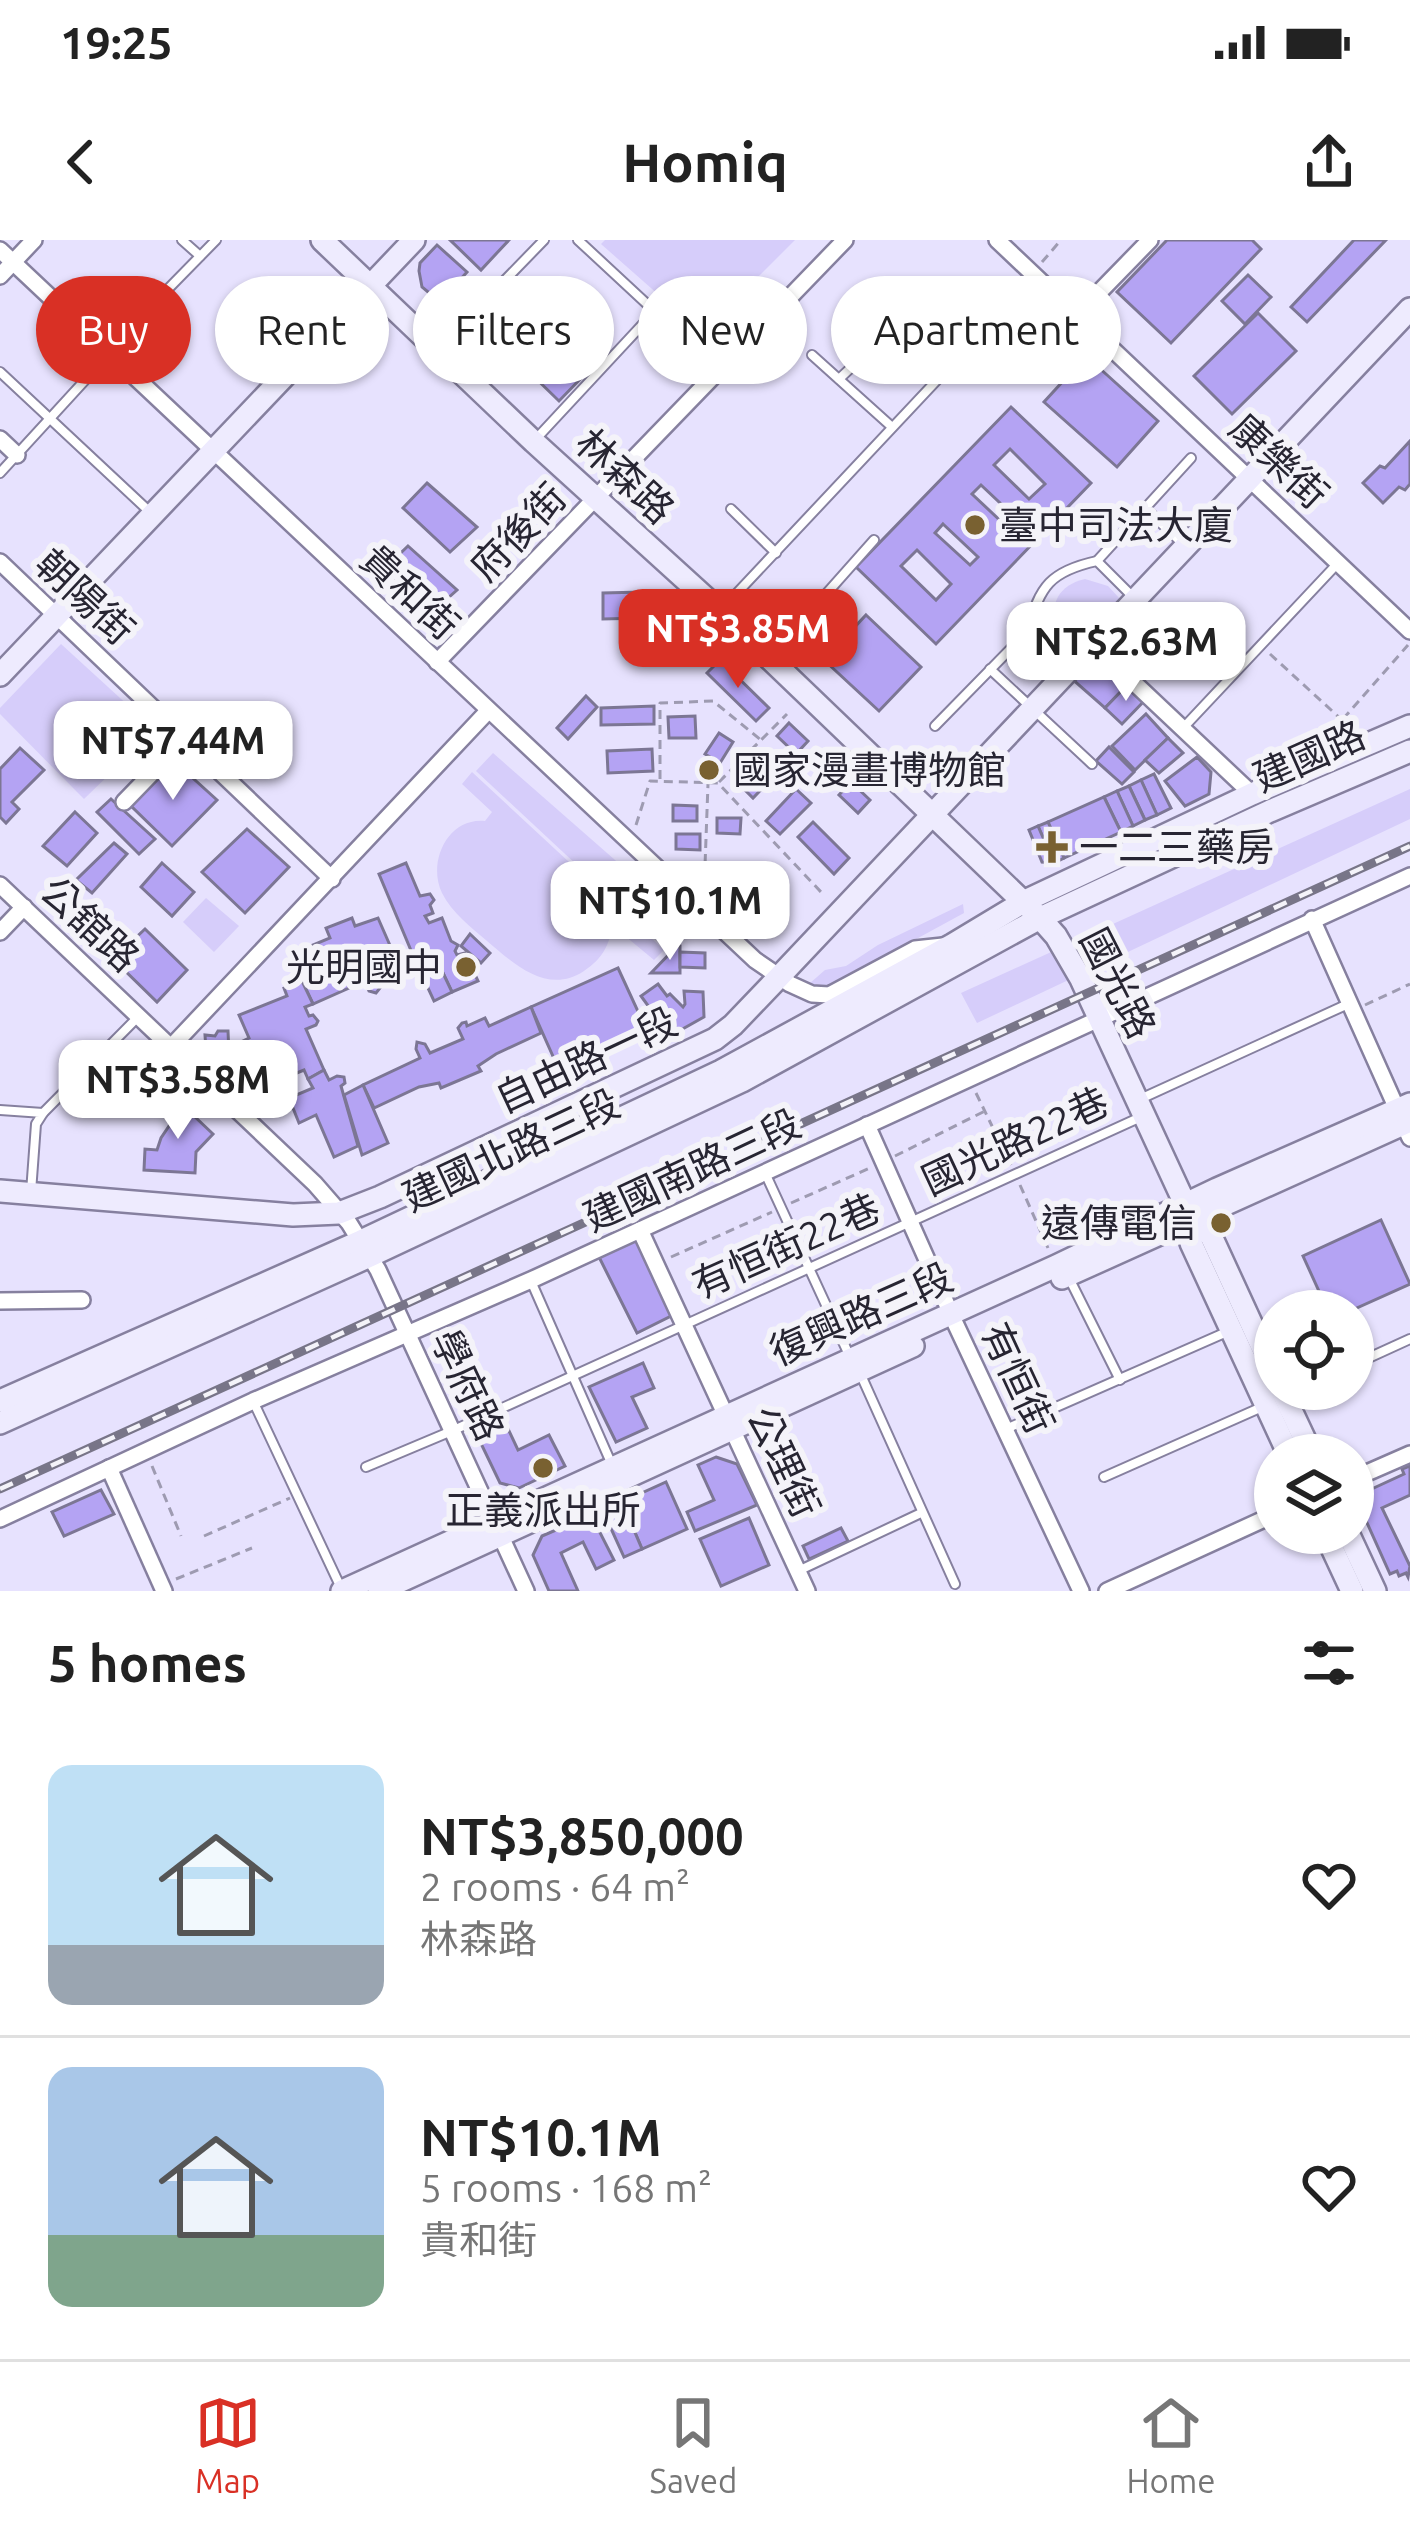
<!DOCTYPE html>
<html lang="en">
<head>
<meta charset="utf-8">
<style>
	body { margin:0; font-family:Ubuntu,"Noto Sans TC",sans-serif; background:#f2f2f2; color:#222; height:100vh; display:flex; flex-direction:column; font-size:45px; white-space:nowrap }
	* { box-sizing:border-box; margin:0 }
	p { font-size:39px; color:#767676 }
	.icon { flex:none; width:66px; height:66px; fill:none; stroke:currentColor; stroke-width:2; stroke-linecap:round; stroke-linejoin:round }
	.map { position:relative; height:1351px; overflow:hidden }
	.panel { display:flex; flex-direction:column; background:#fff; flex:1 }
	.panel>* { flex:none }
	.top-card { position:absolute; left:36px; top:36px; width:1338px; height:108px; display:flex; gap:24px }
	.controls { position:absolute; left:1254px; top:1050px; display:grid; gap:24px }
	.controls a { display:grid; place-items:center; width:120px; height:120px; border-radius:50%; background:#fff; box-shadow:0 3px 9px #0004; font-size:60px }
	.price { position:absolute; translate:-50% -102px; padding:0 27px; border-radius:24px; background:#fff; color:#222; font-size:39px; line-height:78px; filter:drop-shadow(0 3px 6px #0008) }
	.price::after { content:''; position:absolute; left:50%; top:72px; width:36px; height:27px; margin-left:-18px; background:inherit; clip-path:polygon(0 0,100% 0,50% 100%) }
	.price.selected { background:#d93025; color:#fff }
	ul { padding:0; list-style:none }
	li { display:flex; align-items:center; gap:36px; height:300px; padding:0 48px }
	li+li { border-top:3px solid #e0e0e0 }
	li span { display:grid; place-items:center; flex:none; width:336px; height:240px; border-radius:24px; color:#555 }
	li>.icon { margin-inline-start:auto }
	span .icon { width:144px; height:144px; fill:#fffc; stroke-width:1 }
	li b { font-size:51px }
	h2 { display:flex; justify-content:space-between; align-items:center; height:144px; padding:0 48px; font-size:51px }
	.tag { padding:0 42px; border-radius:54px; background:#fff; box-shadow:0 3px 9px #0004; font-size:42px; line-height:108px }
	.tag.selected { background:#d93025; color:#fff }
	.status { display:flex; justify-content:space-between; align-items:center; height:84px; padding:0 60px; background:#fff; direction:ltr }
	.status svg { height:33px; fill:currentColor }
	header { display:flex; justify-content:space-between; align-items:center; height:156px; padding:0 48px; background:#fff; font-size:54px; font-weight:600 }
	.menu { display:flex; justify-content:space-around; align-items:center; height:168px; border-top:3px solid #e0e0e0; background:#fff; font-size:33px; color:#767676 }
	.menu a { display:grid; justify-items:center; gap:6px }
	.menu .selected { color:#d93025 }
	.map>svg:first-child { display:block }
</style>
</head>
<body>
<div class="status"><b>19:25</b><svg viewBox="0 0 49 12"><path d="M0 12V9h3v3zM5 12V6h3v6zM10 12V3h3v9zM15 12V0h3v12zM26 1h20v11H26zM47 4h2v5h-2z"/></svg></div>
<header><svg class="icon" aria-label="back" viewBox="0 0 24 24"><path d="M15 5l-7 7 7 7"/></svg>Homiq<svg class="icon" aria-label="share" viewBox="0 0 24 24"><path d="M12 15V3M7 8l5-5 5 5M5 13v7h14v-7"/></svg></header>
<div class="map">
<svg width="1410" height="1351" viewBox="0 0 1410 1351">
	<rect width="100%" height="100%" fill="#e7e2fe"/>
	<g fill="#d6cdfa">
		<polygon points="605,0 795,0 702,93 601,4"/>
		<path d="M1085,339L1108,346L1120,359L1074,405L1057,390C1048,364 1059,345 1085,339Z"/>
		<polygon points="61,404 155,490 84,559 0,474 0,468"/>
		<polygon points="493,513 631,634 609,655 476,531"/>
		<path d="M472,532L664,710L654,720L613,686C608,707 603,718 584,731C548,755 515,725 487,701C471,687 452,673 442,653C427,622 448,577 485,581L492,572L462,544Z"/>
		<polygon points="1410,549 1410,579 977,783 961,753"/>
		<polygon points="206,658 239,686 214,712 183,682"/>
		<polygon points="963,664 964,673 841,740 828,746 809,744 825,730 846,726 878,705"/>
	</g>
	<g fill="#b4a3f3" stroke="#7c7694" stroke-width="3" fill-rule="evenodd">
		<polygon points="450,0 509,0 481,30"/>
		<polygon points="1167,0 1252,0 1261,9 1171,103 1117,52"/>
		<polygon points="1354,0 1386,0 1307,82 1291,67"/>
		<polygon points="437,5 467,32 440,62 422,47 419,31 420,23"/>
		<polygon points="1248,35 1271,57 1245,84 1222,61"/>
		<polygon points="1258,73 1296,111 1232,174 1194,136"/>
		<polygon points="550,92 589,130 559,161 520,123"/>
		<polygon points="1086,116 1158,181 1117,227 1044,162"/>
		<path d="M1011,167L1091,243L936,404L856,327ZM1010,209L1045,244L1029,259L994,225ZM981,245L1016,278L1007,287L972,254ZM943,284L978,317L970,325L935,293ZM917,310L951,344L936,360L901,326Z"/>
		<polygon points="1410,201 1410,244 1405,250 1399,247 1383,263 1363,243 1380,226 1385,228"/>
		<polygon points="427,243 477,287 450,312 403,268"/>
		<polygon points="408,306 457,350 430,374 383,330"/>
		<polygon points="642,352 642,378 603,379 603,353"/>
		<polygon points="652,374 666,374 667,408 653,408"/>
		<polygon points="866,375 921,427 879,471 824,420"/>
		<polygon points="720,420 769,468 756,481 707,433"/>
		<polygon points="1115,431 1129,443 1105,468 1072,439"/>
		<polygon points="1129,443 1146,459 1122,484 1105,468"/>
		<polygon points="586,456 597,467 568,499 557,488"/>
		<polygon points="654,466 654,484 601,485 601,468"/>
		<polygon points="1146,474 1168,498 1135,530 1112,506"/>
		<polygon points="695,476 696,498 669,498 668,477"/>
		<polygon points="789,483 808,501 796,514 777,496"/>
		<polygon points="719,493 733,502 720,523 705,514"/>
		<polygon points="1168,498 1183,513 1159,533 1145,520"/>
		<polygon points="1109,507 1134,532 1122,544 1096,521"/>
		<polygon points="20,508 44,530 12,562 19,569 6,583 0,577 0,529"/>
		<polygon points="652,509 653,531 608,533 607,511"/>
		<polygon points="762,511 781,529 753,558 734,539"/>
		<polygon points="1197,517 1211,532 1209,554 1185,566 1165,541"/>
		<polygon points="175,522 217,560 172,606 128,563"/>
		<polygon points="1154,534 1171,568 1157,575 1141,540"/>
		<polygon points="1141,540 1157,575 1145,580 1129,546"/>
		<polygon points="851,542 870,560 858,573 839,555"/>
		<polygon points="1129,546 1145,580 1133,586 1117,551"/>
		<polygon points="796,549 811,563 780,594 766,581"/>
		<polygon points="1117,551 1133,586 1121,592 1104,557"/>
		<polygon points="1104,557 1121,592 1064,618 1048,582"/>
		<polygon points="111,559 155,599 139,614 97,572"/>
		<polygon points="673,565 697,566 697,581 673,581"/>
		<polygon points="75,572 97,593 67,626 43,606"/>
		<polygon points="717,578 741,578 740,594 717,593"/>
		<polygon points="813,582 849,618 834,634 798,597"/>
		<polygon points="1048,582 1064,618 1054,623 1038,586"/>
		<polygon points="1038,586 1054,623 1042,622 1029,590"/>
		<polygon points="247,589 289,627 245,673 202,632"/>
		<polygon points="676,594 700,594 700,610 676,609"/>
		<polygon points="114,603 127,614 92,653 76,640"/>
		<polygon points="162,623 194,652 172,676 141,647"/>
		<polygon points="406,623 420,656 430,654 434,660 430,665 433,673 425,676 429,683 442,678 451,701 458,705 455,711 457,715 465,713 478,741 452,752 433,712 415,720 379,634"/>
		<polygon points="740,637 773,668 765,676 748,659 740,666 723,653 727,649 724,647 732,640 734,643"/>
		<polygon points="352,678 355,686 378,678 399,726 375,736 380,748 376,753 369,751 365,741 313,764 302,741 319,734 308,707 330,698 326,688"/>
		<polygon points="145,689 187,730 157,762 113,719"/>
		<polygon points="470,694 490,713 481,723 461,706"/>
		<polygon points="677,706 680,706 680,733 651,733"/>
		<polygon points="433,712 452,752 434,761 415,720"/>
		<polygon points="680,712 705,713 705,728 680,727"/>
		<polygon points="618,728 647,791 560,832 531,767"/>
		<polygon points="302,741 313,764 305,767 309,776 313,775 318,781 316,785 306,789 324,830 308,839 304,830 270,844 261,824 253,828 241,802 249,798 239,775 287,756 284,748"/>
		<polygon points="658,744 667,756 670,754 683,767 685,764 684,751 703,752 704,777 670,796 641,756"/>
		<polygon points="531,767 541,793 496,814 478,826 481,831 441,848 439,843 419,847 374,868 363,845 420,818 416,809 417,802 425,804 430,813 463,799 458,788 462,783 466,782 467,786 485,778 489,786"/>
		<polygon points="218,791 228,791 229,814 221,814 215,809 206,810 205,795 215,796"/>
		<polygon points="324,830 329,840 337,836 344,837 345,843 341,846 358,906 334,917 316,875 299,883 289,858 313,848 308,839"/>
		<polygon points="363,845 388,903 362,915 344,855"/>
		<polygon points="175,858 213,894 196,912 195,933 144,930 145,909 157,910 161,898 171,883 161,873"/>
		<polygon points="1381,980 1410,1044 1350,1071 1328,1071 1303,1016"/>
		<polygon points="636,998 673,1075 637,1093 598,1015"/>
		<polygon points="643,1123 654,1148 632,1157 647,1188 616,1202 589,1147"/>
		<polygon points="502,1176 518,1210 549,1195 565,1226 519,1248 500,1243 474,1189"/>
		<polygon points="716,1217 737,1224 757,1265 695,1291 687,1272 714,1260 698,1225"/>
		<polygon points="1410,1226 1410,1255 1382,1268 1410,1326 1408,1337 1406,1333 1399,1336 1397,1331 1390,1334 1359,1265 1363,1253 1404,1234 1402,1229"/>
		<polygon points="666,1242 687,1289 642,1309 622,1262"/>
		<polygon points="101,1250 114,1274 64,1296 52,1272"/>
		<polygon points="622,1262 642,1309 624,1317 603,1271"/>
		<polygon points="591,1275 614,1320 596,1329 583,1302 561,1313 578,1351 549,1351 533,1315 542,1296"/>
		<polygon points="749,1278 769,1325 721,1346 700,1299"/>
		<polygon points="841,1288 848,1301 809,1319 803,1306"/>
	</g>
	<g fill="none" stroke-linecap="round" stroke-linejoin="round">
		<g stroke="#86809f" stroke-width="12">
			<g id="lane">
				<polyline points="182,0 200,16"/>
				<polyline points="578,0 718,130"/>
				<polyline points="439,108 544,0"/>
				<polyline points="812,115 892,187"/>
				<polyline points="0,132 152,274"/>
				<polyline points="839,139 874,106"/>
				<polyline points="535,200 655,71"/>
				<polyline points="0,233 109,114 116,102 216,0"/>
				<polyline points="1145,268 1183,304"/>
				<polyline points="731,269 776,313"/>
				<polyline points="1097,321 1191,218"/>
				<polyline points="721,370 969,106 1032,33"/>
				<polyline points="771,416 874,300"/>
				<path d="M1069,427L1028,391C1039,346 1051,331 1097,321L1133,357"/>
				<polyline points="990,429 1092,524"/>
				<polyline points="935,486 1028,391"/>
				<polyline points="1184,487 1338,323"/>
				<polyline points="1138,860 1348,764"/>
				<polyline points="0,870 43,873 36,884 31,952"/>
				<polyline points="43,873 139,776"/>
				<polyline points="766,935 850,1117"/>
				<polyline points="1070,1040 1120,1140"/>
				<polyline points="531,1041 612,1225"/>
				<polyline points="1353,1125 1410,1099"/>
				<polyline points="860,1133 955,1344"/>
				<polyline points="254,1163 342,1350"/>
				<polyline points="1006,1189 1229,1091"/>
				<polyline points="366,1227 454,1190 1143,876"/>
				<polyline points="1104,1237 1262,1167"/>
				<polyline points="798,1331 921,1273"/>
			</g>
		</g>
		<g stroke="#86809f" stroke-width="20">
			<g id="street">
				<polyline points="997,0 1410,391"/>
				<polyline points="0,10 755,720 790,744 812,754 829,755 915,709 943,706"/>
				<polyline points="0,36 34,0"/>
				<polyline points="1077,75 1150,0"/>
				<polyline points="0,199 17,215"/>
				<polyline points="0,322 332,639"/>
				<polyline points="1093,404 1252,554"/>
				<polyline points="437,422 845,0"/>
				<polyline points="124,562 186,498"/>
				<polyline points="0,645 315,944 349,983 378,1030 526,1351"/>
				<polyline points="1312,679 1410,898"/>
				<polyline points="0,692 24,667"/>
				<polyline points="172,806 488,471"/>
				<polyline points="867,885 956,1085 1081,1351"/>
				<polyline points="640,990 807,1351"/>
				<polyline points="0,1061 82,1060"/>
				<polyline points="109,1228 164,1351"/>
				<polyline points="1353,1239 1410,1214"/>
				<polyline points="0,1279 253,1161 531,1040 1410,636"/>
				<polyline points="1107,1351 1275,1274"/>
			</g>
		</g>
		<g stroke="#86809f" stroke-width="26">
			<g id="secondary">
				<polyline points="322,0 534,202 720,371 1040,678 1056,696 1081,739 1192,979 1211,996 1275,1135"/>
				<polyline points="0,435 414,0"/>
				<polyline points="0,951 293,975 339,973 380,957 715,799 733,785 778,738 1410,69"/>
				<polyline points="1192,979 1191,1003 1289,1215"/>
				<polyline points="1062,1038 1410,881"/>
				<polyline points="1281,1149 1312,1215"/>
				<polyline points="0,1161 361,1001 721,831 952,705 1025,661 1252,554 1410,486"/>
				<polyline points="0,1183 370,1016 742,841 1040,678 1270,571 1410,511"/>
				<polyline points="1325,1293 1352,1351"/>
				<polyline points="1348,1293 1375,1351"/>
				<polyline points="342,1351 1056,1026 1217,949 1410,864"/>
				<polyline points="379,1351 913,1106"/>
			</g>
		</g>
		<g stroke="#9e9bb1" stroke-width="3" stroke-dasharray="9 6" stroke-linecap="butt">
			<polyline points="1042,22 1061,0"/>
			<polyline points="978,115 1006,144"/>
			<polyline points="1270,414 1342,480 1347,492"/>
			<polyline points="1343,479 1408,405"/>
			<polyline points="660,539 660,463 713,461 761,500"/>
			<polyline points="719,542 787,474"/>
			<polyline points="636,585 650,541 718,543 821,652"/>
			<polyline points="704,653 708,544"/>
			<polyline points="1365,765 1410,744"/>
			<polyline points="976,853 1011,925"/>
			<polyline points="895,916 985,871"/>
			<polyline points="1020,945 1048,1008"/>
			<polyline points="791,963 870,928"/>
			<polyline points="671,1017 772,972"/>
			<polyline points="152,1226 181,1296"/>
			<polyline points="204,1296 290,1258"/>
			<polyline points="176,1339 252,1308"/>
		</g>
		<use href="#lane" stroke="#fff" stroke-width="8"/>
		<use href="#street" stroke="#fff" stroke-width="15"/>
		<use href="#secondary" stroke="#eeebfe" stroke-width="21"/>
		<g stroke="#787588" stroke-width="9">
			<polyline id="rail" points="0,1249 1410,606"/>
		</g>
		<use href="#rail" stroke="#f4f3f9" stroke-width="4.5" stroke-dasharray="14" stroke-linecap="butt"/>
	</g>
	<g fill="#796131" stroke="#f4f3f9" stroke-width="4.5">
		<circle cx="975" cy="285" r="12"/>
		<circle cx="709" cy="530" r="12"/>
		<path d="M1046 589h12v12h12v12h-12v12h-12v-12h-12v-12h12z"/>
		<circle cx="466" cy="727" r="12"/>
		<circle cx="1221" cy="983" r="12"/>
		<circle cx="543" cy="1228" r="12"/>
	</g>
	<g text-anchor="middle" stroke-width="12" stroke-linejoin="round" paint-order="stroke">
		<g font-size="39" fill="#272532" stroke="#f4f3f9">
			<text transform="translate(1279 221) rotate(43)" y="14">康樂街</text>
			<text transform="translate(625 236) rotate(43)" y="14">林森路</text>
			<text transform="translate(518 292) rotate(-46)" y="14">府後街</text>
			<text transform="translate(410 352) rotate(43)" y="14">貴和街</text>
			<text transform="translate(85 357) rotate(43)" y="14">朝陽街</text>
			<text transform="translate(1309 516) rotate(-24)" y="14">建國路</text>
			<text transform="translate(90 684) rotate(43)" y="14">公舘路</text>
			<text transform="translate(1118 743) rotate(63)" y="14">國光路</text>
			<text transform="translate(586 820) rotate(-25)" y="14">自由路一段</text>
			<text transform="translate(1015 901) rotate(-25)" y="14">國光路22巷</text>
			<text transform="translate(511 910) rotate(-25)" y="14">建國北路三段</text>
			<text transform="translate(692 930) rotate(-25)" y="14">建國南路三段</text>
			<text transform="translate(786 1006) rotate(-24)" y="14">有恒街22巷</text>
			<text transform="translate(861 1074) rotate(-24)" y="14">復興路三段</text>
			<text transform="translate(1018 1138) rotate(65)" y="14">有恒街</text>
			<text transform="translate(468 1145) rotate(65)" y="14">學府路</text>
			<text transform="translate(784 1222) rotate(65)" y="14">公理街</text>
		</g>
		<g font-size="39" fill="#272532" stroke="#f4f3f9" text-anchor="start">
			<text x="999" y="299">臺中司法大廈</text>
			<text x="733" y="544">國家漫畫博物館</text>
			<text x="1079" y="621">一二三藥房</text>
			<text x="442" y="741" text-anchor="end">光明國中</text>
			<text x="1197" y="997" text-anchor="end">遠傳電信</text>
			<text x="543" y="1284" text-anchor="middle">正義派出所</text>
		</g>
	</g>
</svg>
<div class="controls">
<a><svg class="icon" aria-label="locate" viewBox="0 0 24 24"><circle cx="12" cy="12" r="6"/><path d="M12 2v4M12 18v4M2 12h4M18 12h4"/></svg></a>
<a><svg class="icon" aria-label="layers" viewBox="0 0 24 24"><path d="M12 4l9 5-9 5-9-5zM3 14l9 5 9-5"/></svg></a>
</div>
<b class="price selected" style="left:738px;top:451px">NT$3.85M</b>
<b class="price" style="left:1126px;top:464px">NT$2.63M</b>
<b class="price" style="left:173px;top:563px">NT$7.44M</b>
<b class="price" style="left:670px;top:723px">NT$10.1M</b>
<b class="price" style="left:178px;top:902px">NT$3.58M</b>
<div class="top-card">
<a class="tag selected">Buy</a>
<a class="tag">Rent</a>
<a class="tag">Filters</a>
<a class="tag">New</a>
<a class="tag">Apartment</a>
</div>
</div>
<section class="panel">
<h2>5 homes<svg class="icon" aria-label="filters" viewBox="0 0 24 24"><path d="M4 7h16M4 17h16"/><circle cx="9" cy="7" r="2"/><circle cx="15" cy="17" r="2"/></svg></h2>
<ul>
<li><span style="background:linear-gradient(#bfe0f5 75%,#9aa5b1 0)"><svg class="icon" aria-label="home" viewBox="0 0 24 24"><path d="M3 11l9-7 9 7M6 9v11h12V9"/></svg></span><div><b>NT$3,850,000</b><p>2 rooms · 64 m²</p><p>林森路</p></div><svg class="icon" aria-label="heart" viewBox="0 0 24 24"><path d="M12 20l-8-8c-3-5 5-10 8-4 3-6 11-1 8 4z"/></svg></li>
<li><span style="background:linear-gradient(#a9c7e8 70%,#7fa58c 0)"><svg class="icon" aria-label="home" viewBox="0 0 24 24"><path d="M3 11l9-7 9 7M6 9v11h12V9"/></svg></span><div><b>NT$10.1M</b><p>5 rooms · 168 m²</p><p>貴和街</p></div><svg class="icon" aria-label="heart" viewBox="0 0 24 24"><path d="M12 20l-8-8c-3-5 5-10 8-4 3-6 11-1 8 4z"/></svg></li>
</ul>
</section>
<nav class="menu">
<a class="selected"><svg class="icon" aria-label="map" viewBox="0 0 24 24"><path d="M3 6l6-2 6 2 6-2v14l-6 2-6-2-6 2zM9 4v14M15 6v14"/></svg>Map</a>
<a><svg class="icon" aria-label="saved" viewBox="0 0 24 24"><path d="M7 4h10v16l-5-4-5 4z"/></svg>Saved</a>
<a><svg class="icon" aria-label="home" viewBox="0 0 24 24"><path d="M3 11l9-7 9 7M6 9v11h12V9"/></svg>Home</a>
</nav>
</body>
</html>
